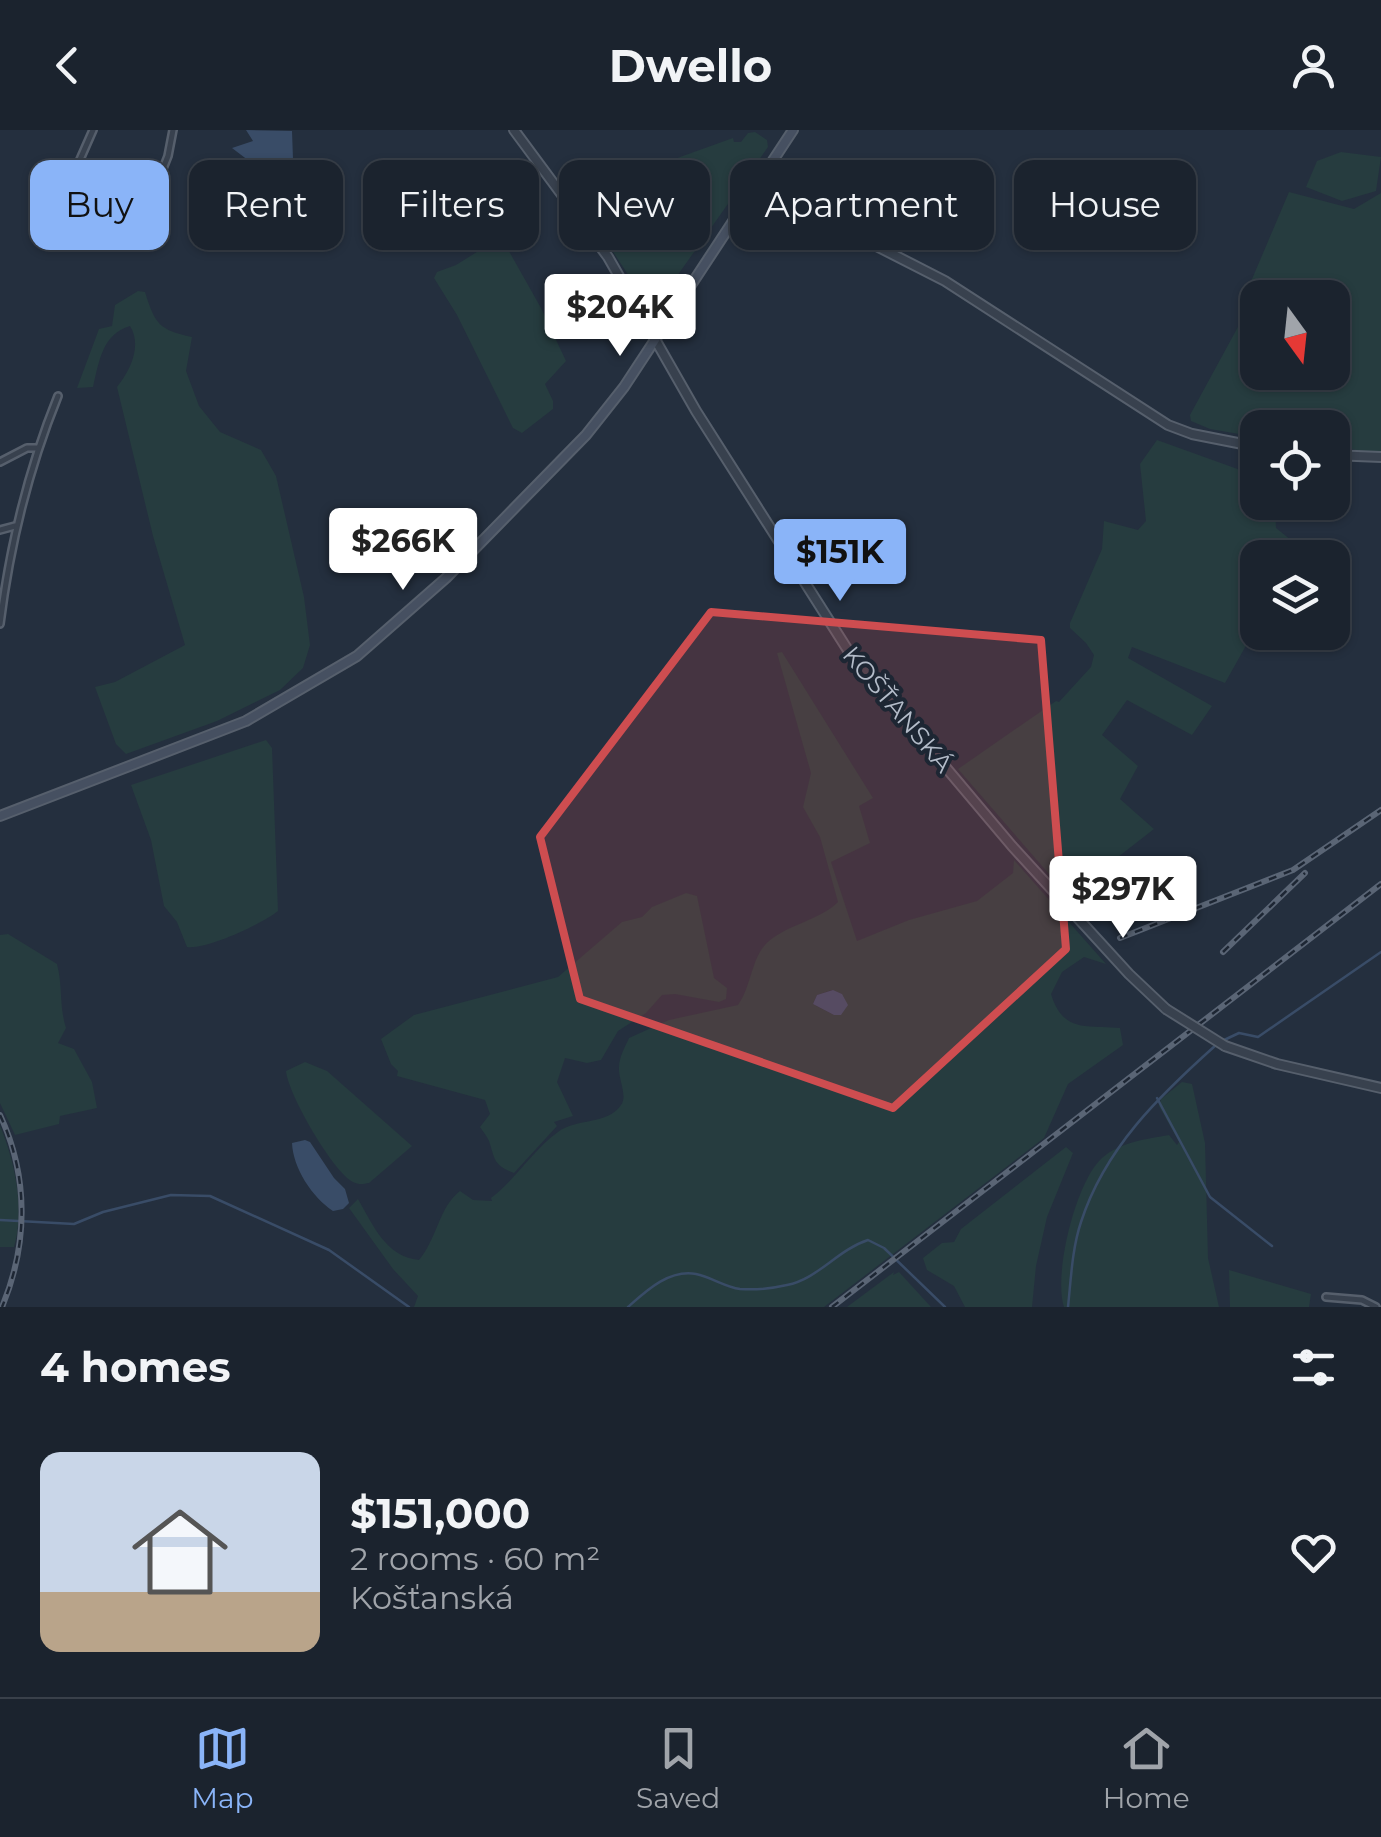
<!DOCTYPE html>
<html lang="en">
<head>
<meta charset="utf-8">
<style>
	body { margin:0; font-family:Montserrat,sans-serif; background:#282f3a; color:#f1f3f6; height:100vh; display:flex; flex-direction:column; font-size:38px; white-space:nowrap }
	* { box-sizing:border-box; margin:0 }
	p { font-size:32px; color:#a0a4aa }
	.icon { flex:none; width:55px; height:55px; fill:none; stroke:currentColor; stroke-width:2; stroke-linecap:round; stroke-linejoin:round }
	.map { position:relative; height:1177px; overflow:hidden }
	.side { display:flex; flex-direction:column; background:#1b232e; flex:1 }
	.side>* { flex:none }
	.hud { position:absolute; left:30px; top:30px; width:1322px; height:90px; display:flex; gap:20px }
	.needle { width:65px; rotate:165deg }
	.buttons { position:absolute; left:1240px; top:150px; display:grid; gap:20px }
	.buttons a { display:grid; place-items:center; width:110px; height:110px; border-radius:20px; background:#1b232e; box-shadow:0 2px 8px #0004,0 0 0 2px #39404a; font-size:50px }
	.price { position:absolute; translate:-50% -85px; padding:0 22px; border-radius:10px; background:#fff; color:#222; font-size:32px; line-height:65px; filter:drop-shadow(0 2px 5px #0008) }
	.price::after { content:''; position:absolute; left:50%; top:60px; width:30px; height:22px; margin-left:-15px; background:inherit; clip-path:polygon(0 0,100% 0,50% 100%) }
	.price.active { background:#8ab4f8; color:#111 }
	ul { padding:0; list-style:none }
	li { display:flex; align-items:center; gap:30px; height:250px; padding:0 40px }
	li+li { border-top:2px solid #39404a }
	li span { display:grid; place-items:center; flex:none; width:280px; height:200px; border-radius:20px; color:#555 }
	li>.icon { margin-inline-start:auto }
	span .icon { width:120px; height:120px; fill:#fffc; stroke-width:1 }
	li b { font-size:42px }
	h2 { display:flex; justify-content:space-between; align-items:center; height:120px; padding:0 40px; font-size:42px }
	.tag { padding:0 35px; border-radius:20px; background:#1b232e; box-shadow:0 2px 8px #0004,0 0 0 2px #39404a; font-size:35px; line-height:90px }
	.tag.active { background:#8ab4f8; color:#111 }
	header { display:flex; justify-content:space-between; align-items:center; height:130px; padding:0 40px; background:#1b232e; font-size:45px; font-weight:700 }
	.dock { display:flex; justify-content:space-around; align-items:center; height:140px; border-top:2px solid #39404a; background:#1b232e; font-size:28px; color:#a0a4aa }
	.dock a { display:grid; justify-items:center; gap:5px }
	.dock .active { color:#8ab4f8 }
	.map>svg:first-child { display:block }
</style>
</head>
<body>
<header><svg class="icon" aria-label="back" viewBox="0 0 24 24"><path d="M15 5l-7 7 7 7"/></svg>Dwello<svg class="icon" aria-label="person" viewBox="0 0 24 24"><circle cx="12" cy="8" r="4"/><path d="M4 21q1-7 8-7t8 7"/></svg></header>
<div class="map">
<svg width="1381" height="1177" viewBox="0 0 1381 1177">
	<rect width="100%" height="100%" fill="#242f3e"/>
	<g fill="#263c3f" fill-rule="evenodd">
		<polygon points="755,2 767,10 768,17 663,166 650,167 640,163 580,71 581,67 641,41 733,8 734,12 741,12 748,3"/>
		<polygon points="1341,22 1381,27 1376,61 1342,71 1306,57 1317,31"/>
		<path d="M1289,62L1354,79L1381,63V323C1363,326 1350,316 1333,315L1332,298H1258L1257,307L1210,299L1191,291L1190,285L1245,184L1239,180L1241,175ZM1258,168H1332V242H1258Z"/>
		<polygon points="501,107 541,178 566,231 545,254 553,271 553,279 522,303 513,298 457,185 434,148 437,142 456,135"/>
		<path d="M138,161L145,162C155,194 159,200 192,207L186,241L199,276L220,302L261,320L276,346L304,467L310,515L303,538L280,560L217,591L126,624L116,614L95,557L115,552L185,515L153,406L117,257C131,240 142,215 130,196C102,204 99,232 93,257L77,258L99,199L112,196L115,175Z"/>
		<polygon points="1157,310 1257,346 1258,372 1275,373 1276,398 1312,427 1258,428 1257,496 1225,553 1132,517 1128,528 1212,576 1192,605 1127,570 1102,605 1138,636 1120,669 1154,699 1068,766 958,639 1056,571 1059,572 1091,537 1094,525 1086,513 1070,498 1070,493 1102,419 1104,391 1138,400 1146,391 1140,334"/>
		<path d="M782,522L873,668L859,676L870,713L831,732L857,811L909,790L977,771L1013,743L1014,730L1106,834L1084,827L1062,842L1051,864C1063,903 1086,895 1120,898L1123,915L1068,954L1044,1008L824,1177H414L418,1166L393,1139L349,1078L358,1069C373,1095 386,1127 419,1130C437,1109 439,1077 460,1061L473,1070L492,1071L491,1068C516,1049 532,1021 558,1002C576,988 608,995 621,975C628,966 618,949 619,937C619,927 625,917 629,908L669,890L738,875C752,856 751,826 769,811C789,794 820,790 838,772L820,707L803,677L811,643L777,523ZM832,860L842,864L834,885L813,874L817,865Z"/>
		<path d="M266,610L272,618L278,781C262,794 206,820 187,817L177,792L164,776L151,710L131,655Z"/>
		<path d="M686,763L697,766L714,848L727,858L726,869L719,872L675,864L662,865L646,883L618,901L601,930L587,933L565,928L557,952L573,986L554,992L557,996L514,1043C493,1035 495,1029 489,1011C487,1006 483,1002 480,997L490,984L485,970L397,946L398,941L391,934L381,909L414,885L558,847L622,792L642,787L652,777Z"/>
		<path d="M8,804L57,834C63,857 59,876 66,898L58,913L74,919L92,952L97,978L60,986L59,994L15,1005L0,973V805Z"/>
		<path d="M305,932L327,941L412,1016L369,1053C363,1054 359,1055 353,1052C333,1042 288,964 286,941Z"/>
		<path d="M1182,952L1192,954L1205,1013L1208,1128L1219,1177H1064C1053,1144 1076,1051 1102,1028C1120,1012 1147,1009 1169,1005L1177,1015L1179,1012L1159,976L1161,969Z"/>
		<path d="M0,996C15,1032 25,1079 14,1117H0Z"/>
		<polygon points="1066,1017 1073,1023 1047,1087 1036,1136 1032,1177 965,1177 954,1156 927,1140 923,1128 942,1113 954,1112 961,1099"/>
		<polygon points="1229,1140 1311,1164 1309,1177 1230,1177"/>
		<polygon points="894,1142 893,1145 899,1142 931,1177 847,1177"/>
	</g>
	<g fill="#394c67">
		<polygon points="246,0 292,1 293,29 279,40 275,55 269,55 257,37 232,18 253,11"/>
		<polygon points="833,860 842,864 848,875 841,885 834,885 813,874 817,865"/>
		<path d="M305,1010L310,1012L334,1048L345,1059L349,1073L343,1079L333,1081C312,1067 293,1038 292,1013Z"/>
	</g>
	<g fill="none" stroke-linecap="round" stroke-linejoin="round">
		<g stroke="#394c67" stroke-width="2.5">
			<polyline points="1222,911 1239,903 1258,907 1381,822"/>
			<polyline points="1157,968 1210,1067 1272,1116"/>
			<polyline points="0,1090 74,1094 103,1082 171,1065 210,1066 329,1120 409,1177"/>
			<path d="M628,1177C646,1161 669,1139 696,1144C711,1147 725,1157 740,1159C754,1160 774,1158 787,1155C818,1149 837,1120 868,1110L884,1118L945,1177"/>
			<path d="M1068,1177C1071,1149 1072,1119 1081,1092C1105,1018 1159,966 1216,915"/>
		</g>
		<g stroke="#565f6c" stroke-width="10">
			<g id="minor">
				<polyline points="78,34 93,0"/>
				<polyline points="143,89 168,26 173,0"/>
				<polyline points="0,332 27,318 37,318"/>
				<polyline points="0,400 15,396"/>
				<path d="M0,494C10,414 28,340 58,266"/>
				<polyline points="1326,1167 1362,1170 1376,1177"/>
			</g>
		</g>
		<g stroke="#565f6c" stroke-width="12">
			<g id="tertiary">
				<polyline points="514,0 608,127 696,281 851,525 1012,716 1129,844 1166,879"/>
				<polyline points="757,55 945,151 1168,295 1192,304 1258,317"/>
				<polyline points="1332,325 1381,327"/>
				<polyline points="1225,916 1277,934 1381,958"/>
			</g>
		</g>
		<g stroke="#565f6c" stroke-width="12">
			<polyline id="secondary" points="0,686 246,591 357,526 446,448 586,305 624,257 793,0"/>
		</g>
		<use href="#minor" stroke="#38414e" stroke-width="5"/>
		<use href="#tertiary" stroke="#38414e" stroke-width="8"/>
		<use href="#secondary" stroke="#465061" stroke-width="8"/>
		<g stroke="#5a6575" stroke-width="6">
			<g id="rail">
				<polyline points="1120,808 1293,740 1381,680"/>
				<polyline points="1223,822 1305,743"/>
				<path d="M0,985C29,1047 28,1115 2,1177"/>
				<polyline points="832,1177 1381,754"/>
			</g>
		</g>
		<use href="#rail" stroke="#1d2633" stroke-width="2.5" stroke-dasharray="8" stroke-linecap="butt"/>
		<g stroke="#565f6c" stroke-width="12" stroke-linecap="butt">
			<polyline id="tertiary-bridge" points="1166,879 1225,916"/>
		</g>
		<use href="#tertiary-bridge" stroke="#38414e" stroke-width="8"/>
	</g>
	<path fill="#ce4d50" fill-opacity="0.2" stroke="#ce4d50" stroke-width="8" stroke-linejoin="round" d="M711,482L1041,510L1066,819L893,978L580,869L540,707Z"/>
	<g text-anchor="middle" stroke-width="8" stroke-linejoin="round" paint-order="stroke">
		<g font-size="25" fill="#b4bcc9" stroke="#1d2633">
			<text transform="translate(898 579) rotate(50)" y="9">KOŠŤANSKÁ</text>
		</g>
	</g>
</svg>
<div class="buttons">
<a><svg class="needle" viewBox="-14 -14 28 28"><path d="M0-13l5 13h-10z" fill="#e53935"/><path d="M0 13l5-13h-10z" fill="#a0a4aa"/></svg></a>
<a><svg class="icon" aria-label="locate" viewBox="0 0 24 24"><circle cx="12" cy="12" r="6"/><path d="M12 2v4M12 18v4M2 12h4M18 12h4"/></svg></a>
<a><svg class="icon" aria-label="layers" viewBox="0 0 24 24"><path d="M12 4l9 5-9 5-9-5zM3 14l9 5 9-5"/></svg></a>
</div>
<b class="price" style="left:620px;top:229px">$204K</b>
<b class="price" style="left:403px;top:463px">$266K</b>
<b class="price active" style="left:840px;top:474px">$151K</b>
<b class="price" style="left:1123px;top:811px">$297K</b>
<div class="hud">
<a class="tag active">Buy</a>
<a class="tag">Rent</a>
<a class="tag">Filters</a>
<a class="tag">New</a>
<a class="tag">Apartment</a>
<a class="tag">House</a>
</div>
</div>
<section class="side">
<h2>4 homes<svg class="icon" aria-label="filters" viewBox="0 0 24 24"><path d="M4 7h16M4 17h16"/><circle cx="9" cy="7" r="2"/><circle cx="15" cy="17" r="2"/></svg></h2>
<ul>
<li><span style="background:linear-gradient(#c9d6e8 70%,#b9a48a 0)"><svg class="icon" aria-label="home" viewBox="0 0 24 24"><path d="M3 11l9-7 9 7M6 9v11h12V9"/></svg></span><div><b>$151,000</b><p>2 rooms · 60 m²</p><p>Košťanská</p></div><svg class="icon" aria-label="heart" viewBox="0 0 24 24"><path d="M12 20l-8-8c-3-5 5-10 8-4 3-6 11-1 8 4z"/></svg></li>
</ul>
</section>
<nav class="dock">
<a class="active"><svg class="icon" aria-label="map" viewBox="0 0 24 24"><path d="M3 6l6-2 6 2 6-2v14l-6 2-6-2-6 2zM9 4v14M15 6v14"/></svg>Map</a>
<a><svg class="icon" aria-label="saved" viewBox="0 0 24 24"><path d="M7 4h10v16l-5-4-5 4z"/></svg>Saved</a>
<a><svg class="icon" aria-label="home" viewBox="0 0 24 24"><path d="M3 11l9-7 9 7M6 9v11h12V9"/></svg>Home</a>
</nav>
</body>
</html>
